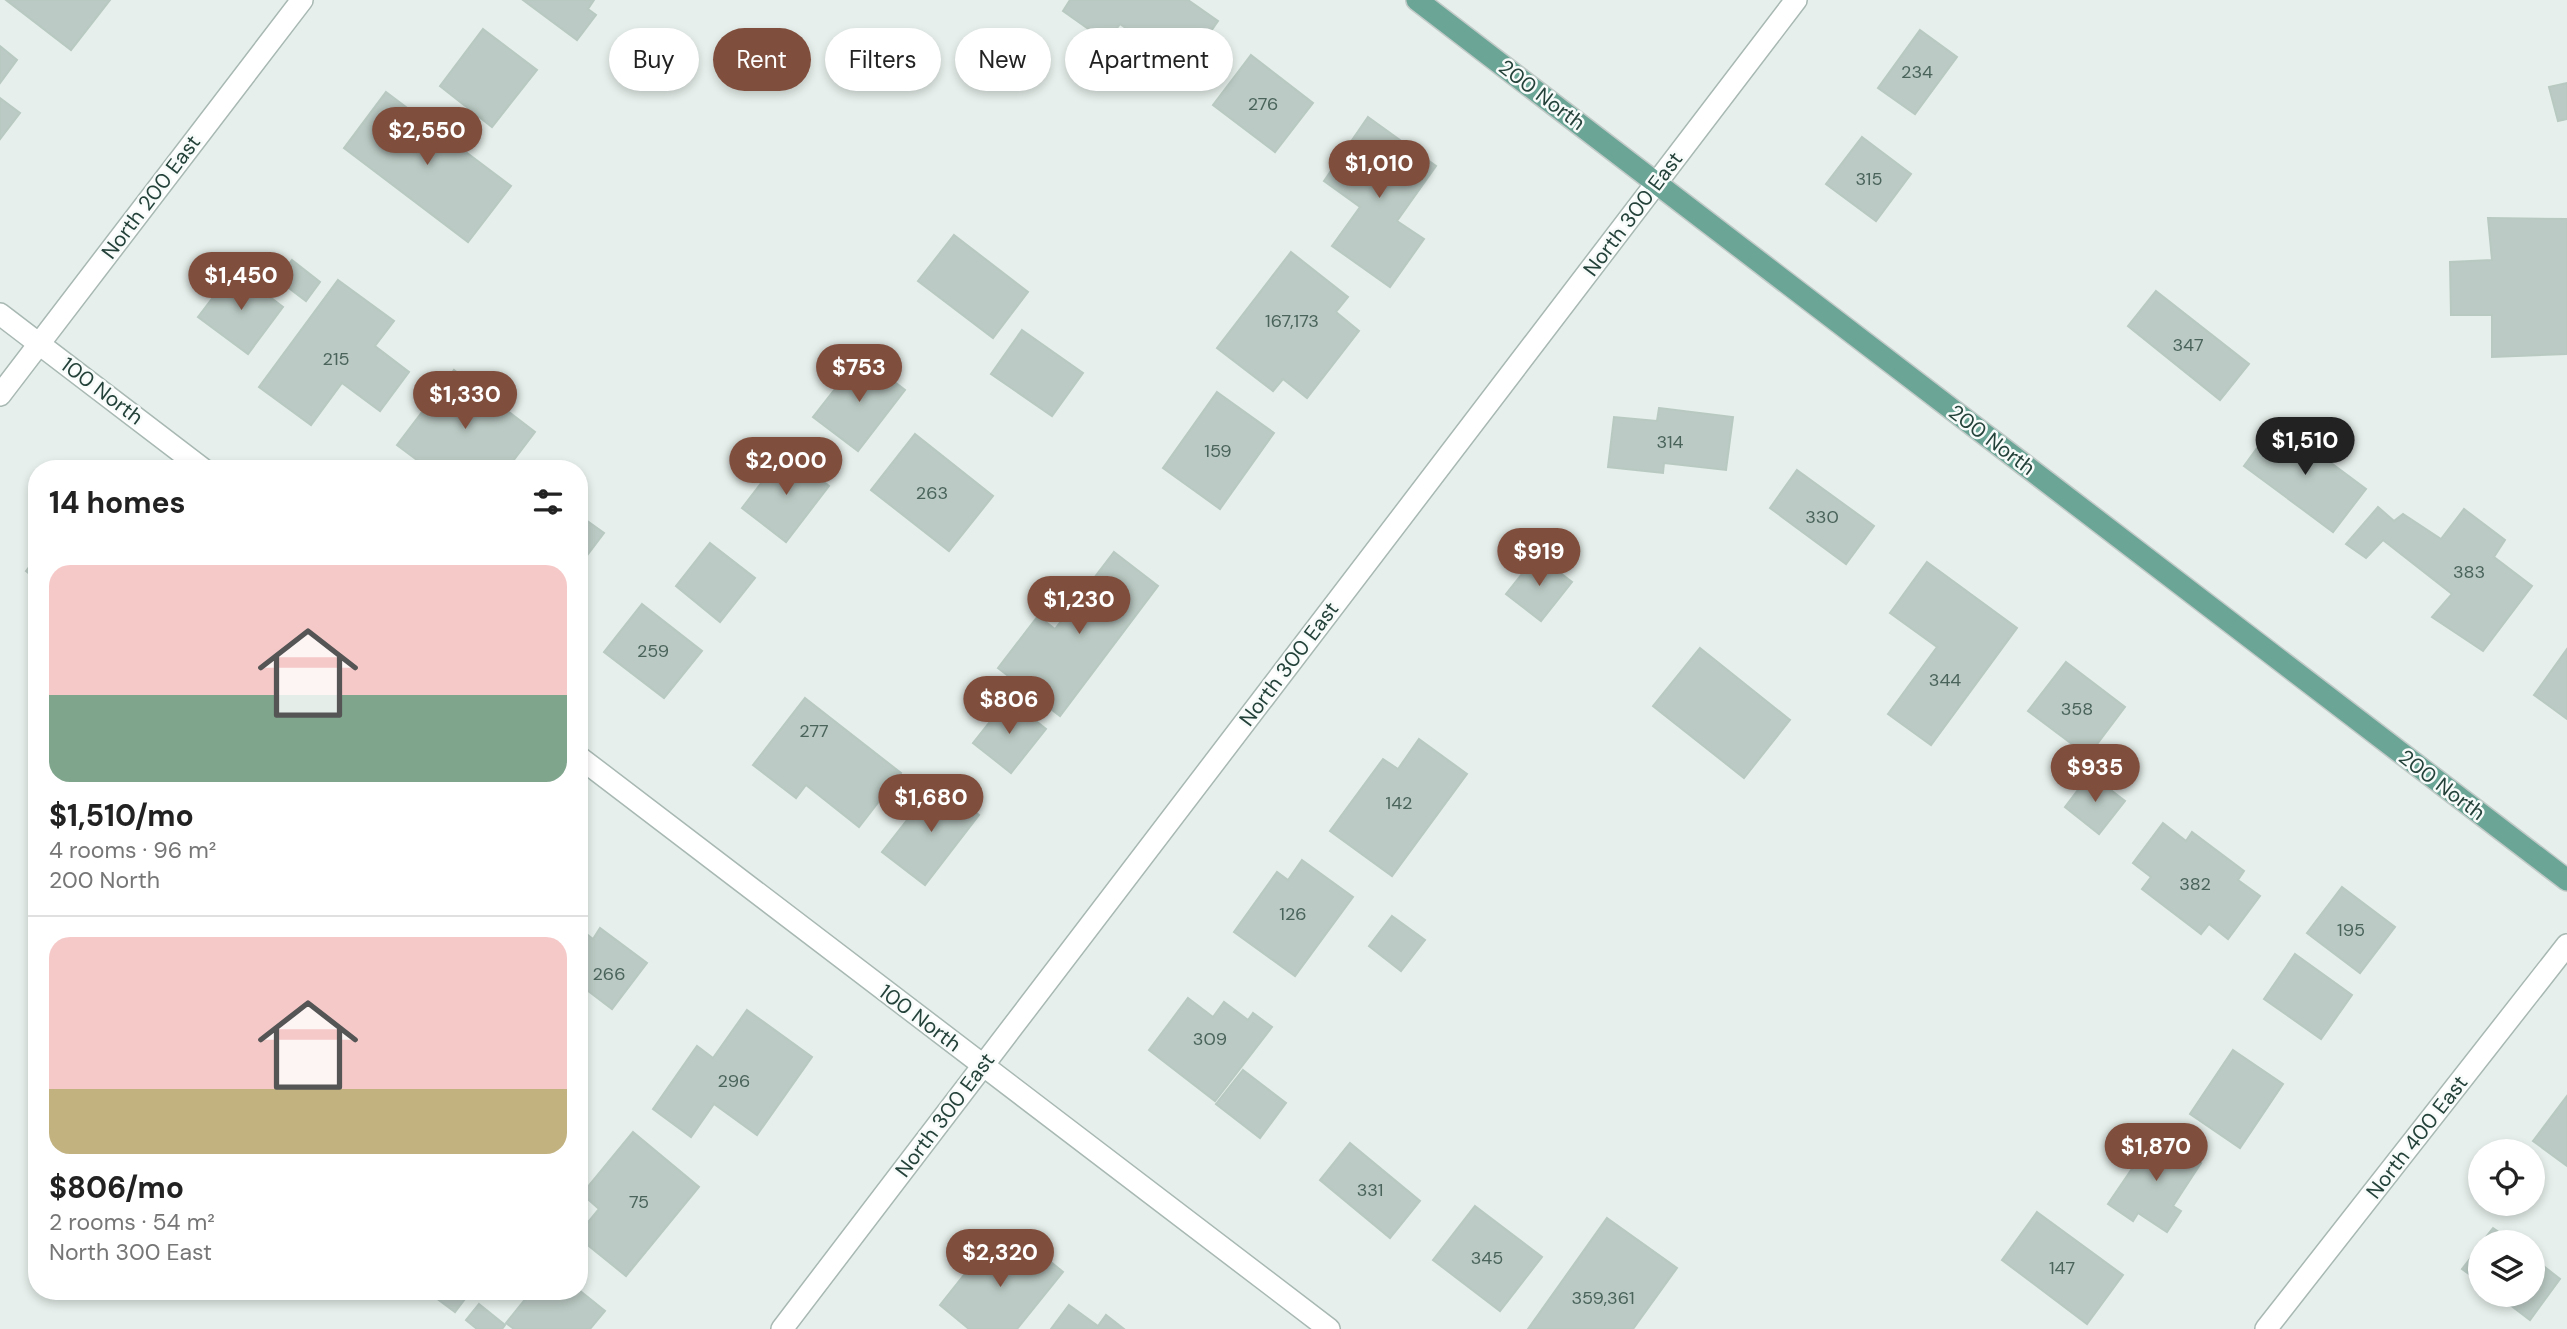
<!DOCTYPE html>
<html lang="en">
<head>
<meta charset="utf-8">
<style>
	body { margin:0; font-family:"DM Sans",sans-serif; background:#f2f2f2; color:#222; height:100vh; display:flex; flex-direction:column; font-size:26px; white-space:nowrap }
	* { box-sizing:border-box; margin:0 }
	p { font-size:23px; color:#767676 }
	.icon { flex:none; width:38px; height:38px; fill:none; stroke:currentColor; stroke-width:2; stroke-linecap:round; stroke-linejoin:round }
	.map { position:relative; flex:1; overflow:hidden }
	.side { position:absolute; left:28px; top:460px; width:560px; height:840px; display:flex; flex-direction:column; background:#fff; border-radius:28px; box-shadow:0 4px 10px #0003 }
	.side>* { flex:none }
	.top-card { position:absolute; left:609px; top:28px; width:665px; height:63px; display:flex; gap:14px }
	.controls { position:absolute; left:2468px; top:1139px; display:grid; gap:14px }
	.controls a { display:grid; place-items:center; width:77px; height:77px; border-radius:50%; background:#fff; box-shadow:0 4px 10px #0003; font-size:35px }
	.price { position:absolute; translate:-50% -60px; padding:0 16px; border-radius:24px; background:#804e3d; color:#fff; font-size:23px; line-height:46px; filter:drop-shadow(0 2px 4px #0008) }
	.price::after { content:''; position:absolute; left:50%; top:42px; width:21px; height:16px; margin-left:-10px; background:inherit; clip-path:polygon(0 0,100% 0,50% 100%) }
	.price.selected { background:#222; color:#fff }
	ul { padding:0; list-style:none }
	li { display:grid; align-content:center; gap:14px; height:371px; padding:0 21px }
	li+li { border-top:2px solid #e0e0e0 }
	li span { display:grid; place-items:center; height:217px; border-radius:21px; color:#555 }
	li>.icon { margin-inline-start:auto }
	span .icon { width:126px; height:126px; fill:#fffc; stroke-width:1 }
	li b { font-size:30px }
	h2 { display:flex; justify-content:space-between; align-items:center; height:84px; padding:0 21px; font-size:30px }
	.pill { padding:0 24px; border-radius:32px; background:#fff; box-shadow:0 4px 10px #0003; font-size:24px; line-height:63px }
	.pill.selected { background:#804e3d; color:#fff }
	.map>svg:first-child { display:block }
</style>
</head>
<body>
<div class="map">
<svg width="2567" height="1329" viewBox="0 0 2567 1329">
	<rect width="100%" height="100%" fill="#e6efeb"/>
	<g fill="#bbcac4" stroke="#b8c9c2" stroke-width="2">
		<polygon points="6,0 110,0 71,50"/>
		<polygon points="523,0 594,0 588,9 596,15 577,40"/>
		<polygon points="1070,0 1188,0 1218,21 1184,70 1120,24 1107,42 1063,11"/>
		<polygon points="483,29 537,70 492,127 440,86"/>
		<polygon points="1920,30 1957,57 1915,114 1878,88"/>
		<polygon points="0,46 17,60 0,83"/>
		<polygon points="1251,55 1313,103 1275,152 1213,105"/>
		<polygon points="2567,83 2567,119 2558,121 2549,87"/>
		<polygon points="386,92 511,186 468,242 344,148"/>
		<polygon points="0,98 20,113 0,139"/>
		<polygon points="1368,117 1436,166 1397,221 1424,239 1390,287 1332,246 1360,207 1324,181"/>
		<polygon points="1862,137 1911,174 1876,221 1826,184"/>
		<polygon points="2488,218 2567,219 2567,354 2492,357 2492,315 2451,315 2450,262 2492,260"/>
		<polygon points="954,235 1028,292 993,338 918,281"/>
		<polygon points="1291,252 1348,297 1336,312 1359,331 1307,398 1283,379 1273,391 1217,348"/>
		<polygon points="292,260 320,282 306,301 277,279"/>
		<polygon points="234,270 283,307 248,354 198,317"/>
		<polygon points="338,280 394,321 375,346 409,372 380,411 342,383 311,425 259,387"/>
		<polygon points="2156,291 2249,364 2220,400 2128,326"/>
		<polygon points="1022,330 1083,373 1052,416 991,374"/>
		<polygon points="861,356 905,390 858,451 813,417"/>
		<polygon points="454,370 535,432 507,469 429,469 397,445"/>
		<polygon points="1217,392 1274,433 1220,509 1163,468"/>
		<polygon points="1659,408 1733,417 1726,470 1664,463 1663,473 1608,467 1614,417 1657,421"/>
		<polygon points="2276,422 2366,489 2333,532 2244,466"/>
		<polygon points="915,434 993,496 949,551 871,490"/>
		<polygon points="785,452 829,486 786,542 742,508"/>
		<polygon points="1797,470 1874,526 1846,564 1770,508"/>
		<polygon points="2378,507 2394,521 2403,514 2441,539 2464,509 2505,540 2494,557 2532,586 2483,651 2432,617 2452,594 2383,540 2366,558 2346,544"/>
		<polygon points="579,515 604,533 579,566"/>
		<polygon points="710,543 755,578 720,622 676,586"/>
		<polygon points="1114,552 1158,586 1060,716 998,668 1038,616 1055,629"/>
		<polygon points="1537,555 1572,582 1541,621 1506,594"/>
		<polygon points="37,557 37,580 26,571"/>
		<polygon points="1927,562 2017,628 1931,745 1888,714 1937,647 1890,613"/>
		<polygon points="642,604 702,651 664,698 604,652"/>
		<polygon points="1700,648 1790,720 1744,778 1653,706"/>
		<polygon points="2567,649 2567,719 2534,695"/>
		<polygon points="2066,662 2125,707 2088,756 2028,711"/>
		<polygon points="805,698 901,773 859,827 806,785 796,798 753,765"/>
		<polygon points="1008,699 1046,729 1011,773 973,743"/>
		<polygon points="1419,739 1467,774 1392,876 1330,831 1383,759 1398,769"/>
		<polygon points="2090,774 2125,801 2099,834 2065,807"/>
		<polygon points="937,782 979,815 925,885 882,852"/>
		<polygon points="2163,823 2186,841 2192,832 2244,871 2238,880 2260,896 2228,939 2209,924 2201,934 2142,889 2151,877 2133,863"/>
		<polygon points="1302,860 1353,897 1295,976 1234,932 1277,872 1288,880"/>
		<polygon points="2342,887 2395,927 2360,973 2307,933"/>
		<polygon points="1392,916 1425,940 1401,971 1369,946"/>
		<polygon points="579,928 593,939 600,928 647,963 612,1009 579,984"/>
		<polygon points="2295,954 2352,995 2321,1039 2264,999"/>
		<polygon points="1188,998 1213,1017 1224,1002 1248,1020 1253,1013 1272,1027 1215,1101 1149,1050"/>
		<polygon points="747,1010 812,1057 757,1135 714,1104 691,1137 653,1109 697,1046 713,1058"/>
		<polygon points="2233,1050 2283,1084 2240,1148 2190,1114"/>
		<polygon points="1243,1070 1286,1103 1260,1138 1216,1104"/>
		<polygon points="2567,1096 2567,1166 2533,1141"/>
		<polygon points="633,1132 699,1187 626,1276 579,1238 579,1233 599,1209 582,1194"/>
		<polygon points="2157,1132 2201,1163 2173,1206 2181,1211 2167,1232 2138,1213 2133,1221 2108,1204"/>
		<polygon points="1350,1143 1420,1201 1390,1238 1320,1180"/>
		<polygon points="1475,1206 1542,1257 1500,1311 1433,1260"/>
		<polygon points="2037,1212 2123,1275 2087,1324 2002,1260"/>
		<polygon points="1607,1218 1677,1268 1633,1329 1528,1329"/>
		<polygon points="2493,1228 2513,1242 2482,1242"/>
		<polygon points="991,1241 1005,1252 1010,1246 1034,1264 1041,1254 1063,1272 1017,1329 969,1329 940,1305"/>
		<polygon points="2480,1246 2480,1282 2462,1269"/>
		<polygon points="2532,1257 2560,1279 2530,1320 2497,1295 2532,1295"/>
		<polygon points="579,1290 605,1311 590,1329 514,1329 506,1323 531,1292"/>
		<polygon points="428,1292 464,1292 468,1295 455,1312"/>
		<polygon points="479,1304 505,1325 502,1329 477,1329 466,1320"/>
		<polygon points="1069,1305 1098,1326 1106,1315 1124,1329 1051,1329"/>
	</g>
	<g fill="none" stroke-linecap="round" stroke-linejoin="round">
		<g stroke="#a8b8b2" stroke-width="24">
			<g id="minor">
				<polyline points="0,314 203,469"/>
				<polyline points="0,395 302,0"/>
				<polyline points="579,757 1329,1329"/>
				<polyline points="782,1329 1796,0"/>
				<polyline points="2266,1329 2567,945"/>
			</g>
		</g>
		<g stroke="#c2cac8" stroke-width="24">
			<polyline id="primary" points="1417,0 2567,880"/>
		</g>
		<use href="#minor" stroke="#fff" stroke-width="21"/>
		<use href="#primary" stroke="#6aa596" stroke-width="21"/>
	</g>
	<g text-anchor="middle" stroke-width="5" stroke-linejoin="round" paint-order="stroke">
		<g font-size="18" fill="#4a645c">
			<text x="1917" y="78">234</text>
			<text x="1263" y="110">276</text>
			<text x="1869" y="185">315</text>
			<text x="1292" y="327">167,173</text>
			<text x="2188" y="351">347</text>
			<text x="336" y="365">215</text>
			<text x="1670" y="448">314</text>
			<text x="1218" y="457">159</text>
			<text x="932" y="499">263</text>
			<text x="1822" y="523">330</text>
			<text x="2469" y="578">383</text>
			<text x="653" y="657">259</text>
			<text x="1945" y="686">344</text>
			<text x="2077" y="715">358</text>
			<text x="814" y="737">277</text>
			<text x="1399" y="809">142</text>
			<text x="2195" y="890">382</text>
			<text x="1293" y="920">126</text>
			<text x="2351" y="936">195</text>
			<text x="609" y="980">266</text>
			<text x="1210" y="1045">309</text>
			<text x="734" y="1087">296</text>
			<text x="1370" y="1196">331</text>
			<text x="639" y="1208">75</text>
			<text x="1487" y="1264">345</text>
			<text x="2062" y="1274">147</text>
			<text x="1603" y="1304">359,361</text>
		</g>
		<g font-size="21" fill="#24423a" stroke="#f7fbf9">
			<text transform="translate(1542 95) rotate(37)" y="7">200 North</text>
			<text transform="translate(151 197) rotate(-53)" y="7">North 200 East</text>
			<text transform="translate(1633 214) rotate(-53)" y="7">North 300 East</text>
			<text transform="translate(102 391) rotate(37)" y="7">100 North</text>
			<text transform="translate(1992 440) rotate(37)" y="7">200 North</text>
			<text transform="translate(1289 664) rotate(-53)" y="7">North 300 East</text>
			<text transform="translate(2442 785) rotate(37)" y="7">200 North</text>
			<text transform="translate(920 1018) rotate(37)" y="7">100 North</text>
			<text transform="translate(945 1115) rotate(-53)" y="7">North 300 East</text>
			<text transform="translate(2417 1137) rotate(-52)" y="7">North 400 East</text>
		</g>
	</g>
</svg>
<div class="controls">
<a><svg class="icon" aria-label="locate" viewBox="0 0 24 24"><circle cx="12" cy="12" r="6"/><path d="M12 2v4M12 18v4M2 12h4M18 12h4"/></svg></a>
<a><svg class="icon" aria-label="layers" viewBox="0 0 24 24"><path d="M12 4l9 5-9 5-9-5zM3 14l9 5 9-5"/></svg></a>
</div>
<b class="price" style="left:427px;top:167px">$2,550</b>
<b class="price" style="left:1379px;top:200px">$1,010</b>
<b class="price" style="left:241px;top:312px">$1,450</b>
<b class="price" style="left:859px;top:404px">$753</b>
<b class="price" style="left:465px;top:431px">$1,330</b>
<b class="price selected" style="left:2305px;top:477px">$1,510</b>
<b class="price" style="left:786px;top:497px">$2,000</b>
<b class="price" style="left:1539px;top:588px">$919</b>
<b class="price" style="left:1079px;top:636px">$1,230</b>
<b class="price" style="left:1009px;top:736px">$806</b>
<b class="price" style="left:2095px;top:804px">$935</b>
<b class="price" style="left:931px;top:834px">$1,680</b>
<b class="price" style="left:2156px;top:1183px">$1,870</b>
<b class="price" style="left:1000px;top:1289px">$2,320</b>
<div class="top-card">
<a class="pill">Buy</a>
<a class="pill selected">Rent</a>
<a class="pill">Filters</a>
<a class="pill">New</a>
<a class="pill">Apartment</a>
</div>
<section class="side">
<h2>14 homes<svg class="icon" aria-label="filters" viewBox="0 0 24 24"><path d="M4 7h16M4 17h16"/><circle cx="9" cy="7" r="2"/><circle cx="15" cy="17" r="2"/></svg></h2>
<ul>
<li><span style="background:linear-gradient(#f6c9c9 60%,#7fa58c 0)"><svg class="icon" aria-label="home" viewBox="0 0 24 24"><path d="M3 11l9-7 9 7M6 9v11h12V9"/></svg></span><div><b>$1,510/mo</b><p>4 rooms · 96 m²</p><p>200 North</p></div></li>
<li><span style="background:linear-gradient(#f6c9c9 70%,#c2b280 0)"><svg class="icon" aria-label="home" viewBox="0 0 24 24"><path d="M3 11l9-7 9 7M6 9v11h12V9"/></svg></span><div><b>$806/mo</b><p>2 rooms · 54 m²</p><p>North 300 East</p></div></li>
</ul>
</section>
</div>
</body>
</html>
